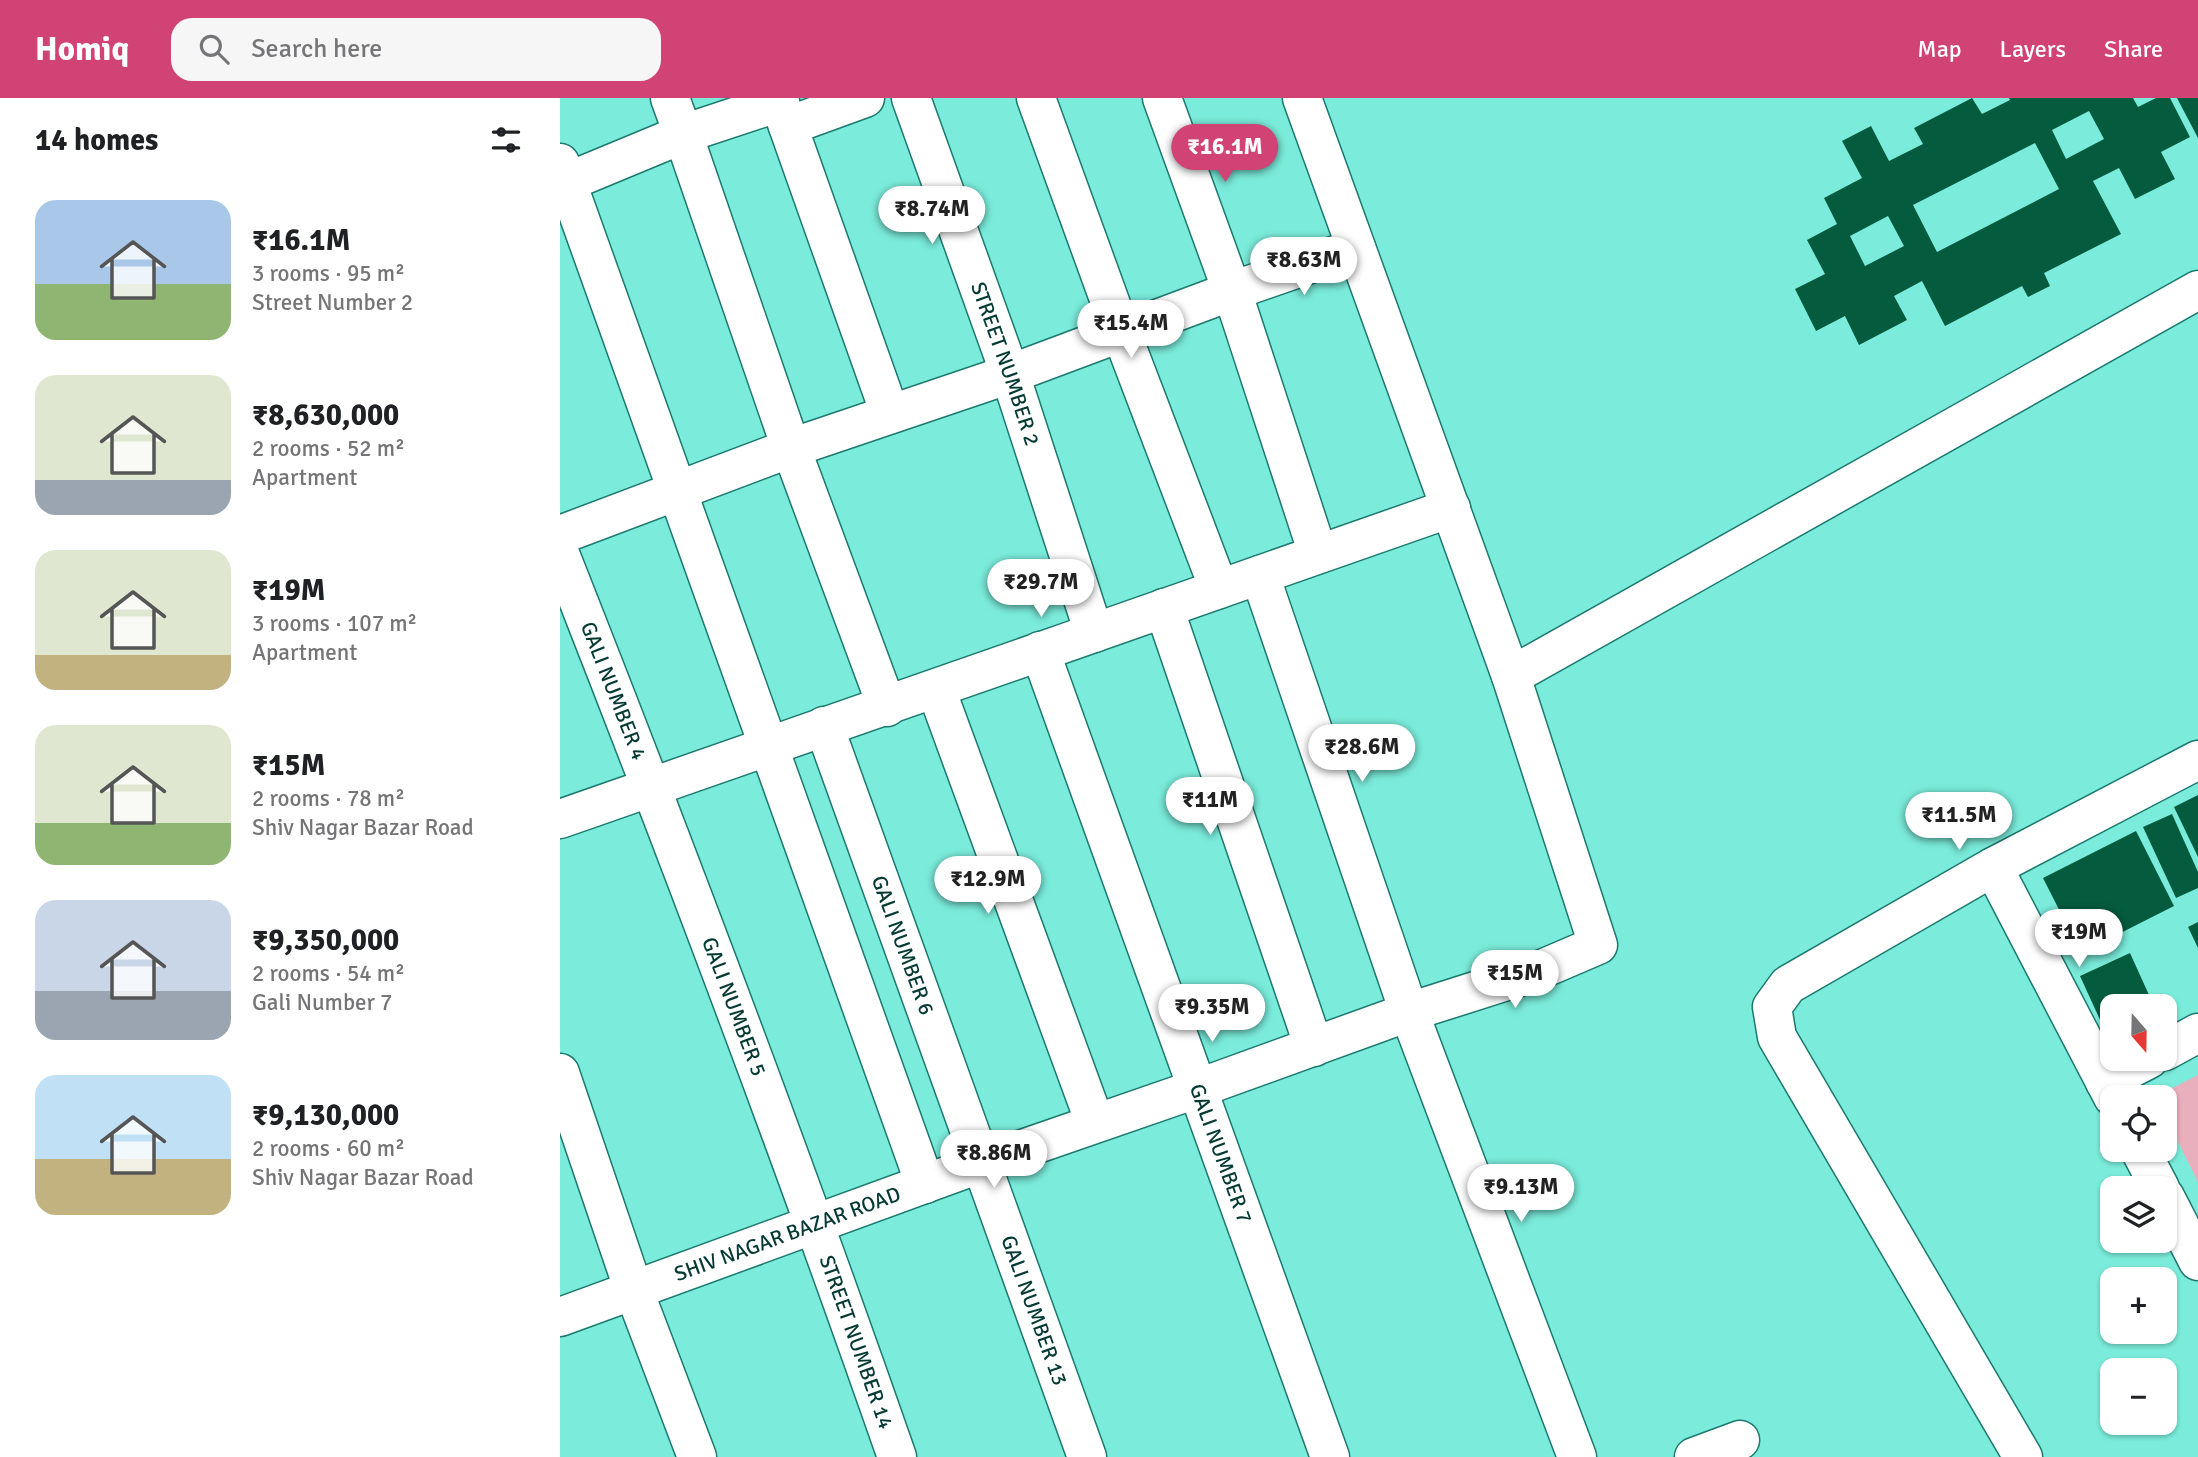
<!DOCTYPE html>
<html lang="en">
<head>
<meta charset="utf-8">
<style>
	body { margin:0; font-family:Signika,sans-serif; background:#f6f6f6; color:#202124; height:100vh; display:flex; flex-direction:column; font-size:26px; white-space:nowrap }
	* { box-sizing:border-box; margin:0 }
	p { font-size:23px; color:#757577 }
	.icon { flex:none; width:38px; height:38px; fill:none; stroke:currentColor; stroke-width:2; stroke-linecap:round; stroke-linejoin:round }
	.map { position:relative; flex:1; overflow:hidden }
	.details { display:flex; flex-direction:column; background:#fff; width:560px }
	.details>* { flex:none }
	.needle { width:46px; rotate:160deg }
	.fabs { position:absolute; left:1540px; top:896px; display:grid; gap:14px }
	.fabs a { display:grid; place-items:center; width:77px; height:77px; border-radius:14px; background:#fff; box-shadow:0 2px 5px #0004; font-size:35px }
	.price { position:absolute; translate:-50% -60px; padding:0 16px; border-radius:24px; background:#fff; color:#222; font-size:23px; line-height:46px; filter:drop-shadow(0 2px 4px #0008) }
	.price::after { content:''; position:absolute; left:50%; top:42px; width:21px; height:16px; margin-left:-10px; background:inherit; clip-path:polygon(0 0,100% 0,50% 100%) }
	.price.active { background:#d04374; color:#fff }
	ul { padding:0; list-style:none }
	li { display:flex; align-items:center; gap:21px; height:175px; padding:0 35px }
	li span { display:grid; place-items:center; flex:none; width:196px; height:140px; border-radius:21px; color:#555 }
	li>.icon { margin-inline-start:auto }
	span .icon { width:84px; height:84px; fill:#fffc; stroke-width:1 }
	li b { font-size:30px }
	h2 { display:flex; justify-content:space-between; align-items:center; height:84px; padding:0 35px; font-size:30px }
	header { display:flex; align-items:center; gap:42px; box-sizing:border-box; height:98px; padding:0 35px; background:#d04374; color:#fff }
	header strong { font-size:33px }
	nav { display:flex; gap:38px; margin-inline-start:auto; font-size:24px }
	.search { width:490px; height:63px; background:#f6f6f6; display:flex; align-items:center; gap:18px; box-sizing:border-box; padding:0 24px; border-radius:21px; color:#757577; font-size:26px }
	main { display:flex; flex:1; min-height:0 }
	.map>svg:first-child { display:block }
</style>
</head>
<body>
<header>
<strong>Homiq</strong>
<div class="search"><svg class="icon" aria-label="search" viewBox="0 0 24 24"><circle cx="10" cy="10" r="6"/><path d="M15 15l6 6"/></svg>Search here</div>
<nav><a>Map</a><a>Layers</a><a>Share</a></nav>
</header>
<main>
<section class="details">
<h2>14 homes<svg class="icon" aria-label="filters" viewBox="0 0 24 24"><path d="M4 7h16M4 17h16"/><circle cx="9" cy="7" r="2"/><circle cx="15" cy="17" r="2"/></svg></h2>
<ul>
<li><span style="background:linear-gradient(#a9c7e8 60%,#8fb573 0)"><svg class="icon" aria-label="home" viewBox="0 0 24 24"><path d="M3 11l9-7 9 7M6 9v11h12V9"/></svg></span><div><b>₹16.1M</b><p>3 rooms · 95 m²</p><p>Street Number 2</p></div></li>
<li><span style="background:linear-gradient(#dfe7d0 75%,#9aa5b1 0)"><svg class="icon" aria-label="home" viewBox="0 0 24 24"><path d="M3 11l9-7 9 7M6 9v11h12V9"/></svg></span><div><b>₹8,630,000</b><p>2 rooms · 52 m²</p><p>Apartment</p></div></li>
<li><span style="background:linear-gradient(#dfe7d0 75%,#c2b280 0)"><svg class="icon" aria-label="home" viewBox="0 0 24 24"><path d="M3 11l9-7 9 7M6 9v11h12V9"/></svg></span><div><b>₹19M</b><p>3 rooms · 107 m²</p><p>Apartment</p></div></li>
<li><span style="background:linear-gradient(#dfe7d0 70%,#8fb573 0)"><svg class="icon" aria-label="home" viewBox="0 0 24 24"><path d="M3 11l9-7 9 7M6 9v11h12V9"/></svg></span><div><b>₹15M</b><p>2 rooms · 78 m²</p><p>Shiv Nagar Bazar Road</p></div></li>
<li><span style="background:linear-gradient(#c9d6e8 65%,#9aa5b1 0)"><svg class="icon" aria-label="home" viewBox="0 0 24 24"><path d="M3 11l9-7 9 7M6 9v11h12V9"/></svg></span><div><b>₹9,350,000</b><p>2 rooms · 54 m²</p><p>Gali Number 7</p></div></li>
<li><span style="background:linear-gradient(#bfe0f5 60%,#c2b280 0)"><svg class="icon" aria-label="home" viewBox="0 0 24 24"><path d="M3 11l9-7 9 7M6 9v11h12V9"/></svg></span><div><b>₹9,130,000</b><p>2 rooms · 60 m²</p><p>Shiv Nagar Bazar Road</p></div></li>
</ul>
</section>
<div class="map">
<svg width="1638" height="1359" viewBox="0 0 1638 1359">
	<rect width="100%" height="100%" fill="#7becdb"/>
	<polygon fill="#e9afbd" points="1638,977 1638,1084 1605,1018 1605,999 1595,999"/>
	<g fill="#055b3e" fill-rule="evenodd">
		<path d="M1412,0L1422,16L1450,2L1449,0H1573L1578,9L1596,0H1610L1630,39L1601,54L1615,81L1575,101L1559,70L1533,83L1561,136L1484,175L1490,188L1468,199L1462,188L1385,228L1362,183L1334,198L1347,222L1299,247L1285,218L1256,233L1235,191L1265,176L1247,142L1277,126L1264,100L1302,80L1282,43L1311,28L1329,63L1363,46L1354,30ZM1529,13L1544,41L1506,61L1492,32ZM1475,45L1499,91L1377,154L1353,107ZM1328,118L1344,148L1305,168L1290,138Z"/>
		<polygon points="1617,0 1638,0 1638,40"/>
		<polygon points="1638,697 1638,759 1614,709"/>
		<polygon points="1612,716 1638,774 1638,790 1616,800 1583,729"/>
		<polygon points="1576,733 1614,808 1521,855 1483,780"/>
		<polygon points="1638,824 1638,850 1628,829"/>
		<polygon points="1570,855 1594,908 1552,908 1552,948 1520,878"/>
	</g>
	<g fill="none" stroke-linecap="round" stroke-linejoin="round">
		<g stroke="#1c796f" stroke-width="41">
			<g id="minor">
				<polyline points="110,0 123,36 220,4"/>
				<polyline points="218,0 330,316"/>
				<path id="s1" d="M351,0L450,276L534,535"/>
				<polyline points="476,0 561,234 659,491"/>
				<polyline points="602,0 672,193 758,456"/>
				<polyline points="228,28 305,0"/>
				<polyline points="0,65 365,1086"/>
				<polyline points="0,87 123,36 231,350 0,437"/>
				<path id="s2" d="M0,456C118,755 231,1055 337,1359"/>
				<polyline points="700,477 849,914 1017,1359"/>
				<polyline points="604,510 754,949"/>
				<path id="s3" d="M480,553L770,1359"/>
				<polyline points="951,578 1638,192"/>
				<polyline points="376,591 535,1025"/>
				<polyline points="327,609 231,350 450,276 672,193 796,150"/>
				<path id="s4" d="M264,628L527,1359"/>
				<path d="M0,721C297,619 594,513 891,410"/>
				<polyline points="1433,769 1553,999"/>
				<polyline points="1605,953 1638,935"/>
				<polyline points="0,975 74,1193 137,1359"/>
				<polyline points="1545,984 1589,961"/>
				<polyline points="1580,1052 1600,1090"/>
				<polyline points="1605,1099 1638,1163"/>
				<path id="s5" d="M0,1219L422,1065L636,991L849,914L975,874L1038,847L951,578L742,0"/>
				<polyline points="1134,1359 1180,1342"/>
				<polyline points="1463,1359 1217,939 1212,909 1228,887 1433,769 1638,662"/>
			</g>
		</g>
		<use href="#minor" stroke="#fff" stroke-width="38"/>
	</g>
	<g text-anchor="middle" stroke-width="7" stroke-linejoin="round" paint-order="stroke">
		<g font-size="21" fill="#053a34" stroke="#89f9e8">
			<text dy="7" stroke="none"><textPath href="#s1" startOffset="282">STREET NUMBER 2</textPath></text>
			<text dy="7" stroke="none"><textPath href="#s2" startOffset="147">GALI NUMBER 4</textPath></text>
			<text dy="7" stroke="none"><textPath href="#s4" startOffset="233">GALI NUMBER 6</textPath></text>
			<text dy="7" stroke="none"><textPath href="#s2" startOffset="485">GALI NUMBER 5</textPath></text>
			<text dy="7" stroke="none"><textPath href="#s3" startOffset="534">GALI NUMBER 7</textPath></text>
			<text dy="7" stroke="none"><textPath href="#s5" startOffset="242">SHIV NAGAR BAZAR ROAD</textPath></text>
			<text dy="7" stroke="none"><textPath href="#s4" startOffset="621">GALI NUMBER 13</textPath></text>
			<text dy="7" stroke="none"><textPath href="#s2" startOffset="842">STREET NUMBER 14</textPath></text>
		</g>
	</g>
</svg>
<div class="fabs">
<a><svg class="needle" viewBox="-14 -14 28 28"><path d="M0-13l5 13h-10z" fill="#e53935"/><path d="M0 13l5-13h-10z" fill="#757577"/></svg></a>
<a><svg class="icon" aria-label="locate" viewBox="0 0 24 24"><circle cx="12" cy="12" r="6"/><path d="M12 2v4M12 18v4M2 12h4M18 12h4"/></svg></a>
<a><svg class="icon" aria-label="layers" viewBox="0 0 24 24"><path d="M12 4l9 5-9 5-9-5zM3 14l9 5 9-5"/></svg></a>
<a>+</a>
<a>−</a>
</div>
<b class="price active" style="left:665px;top:86px">₹16.1M</b>
<b class="price" style="left:372px;top:148px">₹8.74M</b>
<b class="price" style="left:744px;top:199px">₹8.63M</b>
<b class="price" style="left:571px;top:262px">₹15.4M</b>
<b class="price" style="left:481px;top:521px">₹29.7M</b>
<b class="price" style="left:802px;top:686px">₹28.6M</b>
<b class="price" style="left:650px;top:739px">₹11M</b>
<b class="price" style="left:1399px;top:754px">₹11.5M</b>
<b class="price" style="left:428px;top:818px">₹12.9M</b>
<b class="price" style="left:1519px;top:871px">₹19M</b>
<b class="price" style="left:955px;top:912px">₹15M</b>
<b class="price" style="left:652px;top:946px">₹9.35M</b>
<b class="price" style="left:434px;top:1092px">₹8.86M</b>
<b class="price" style="left:961px;top:1126px">₹9.13M</b>
</div>
</main>
</body>
</html>
